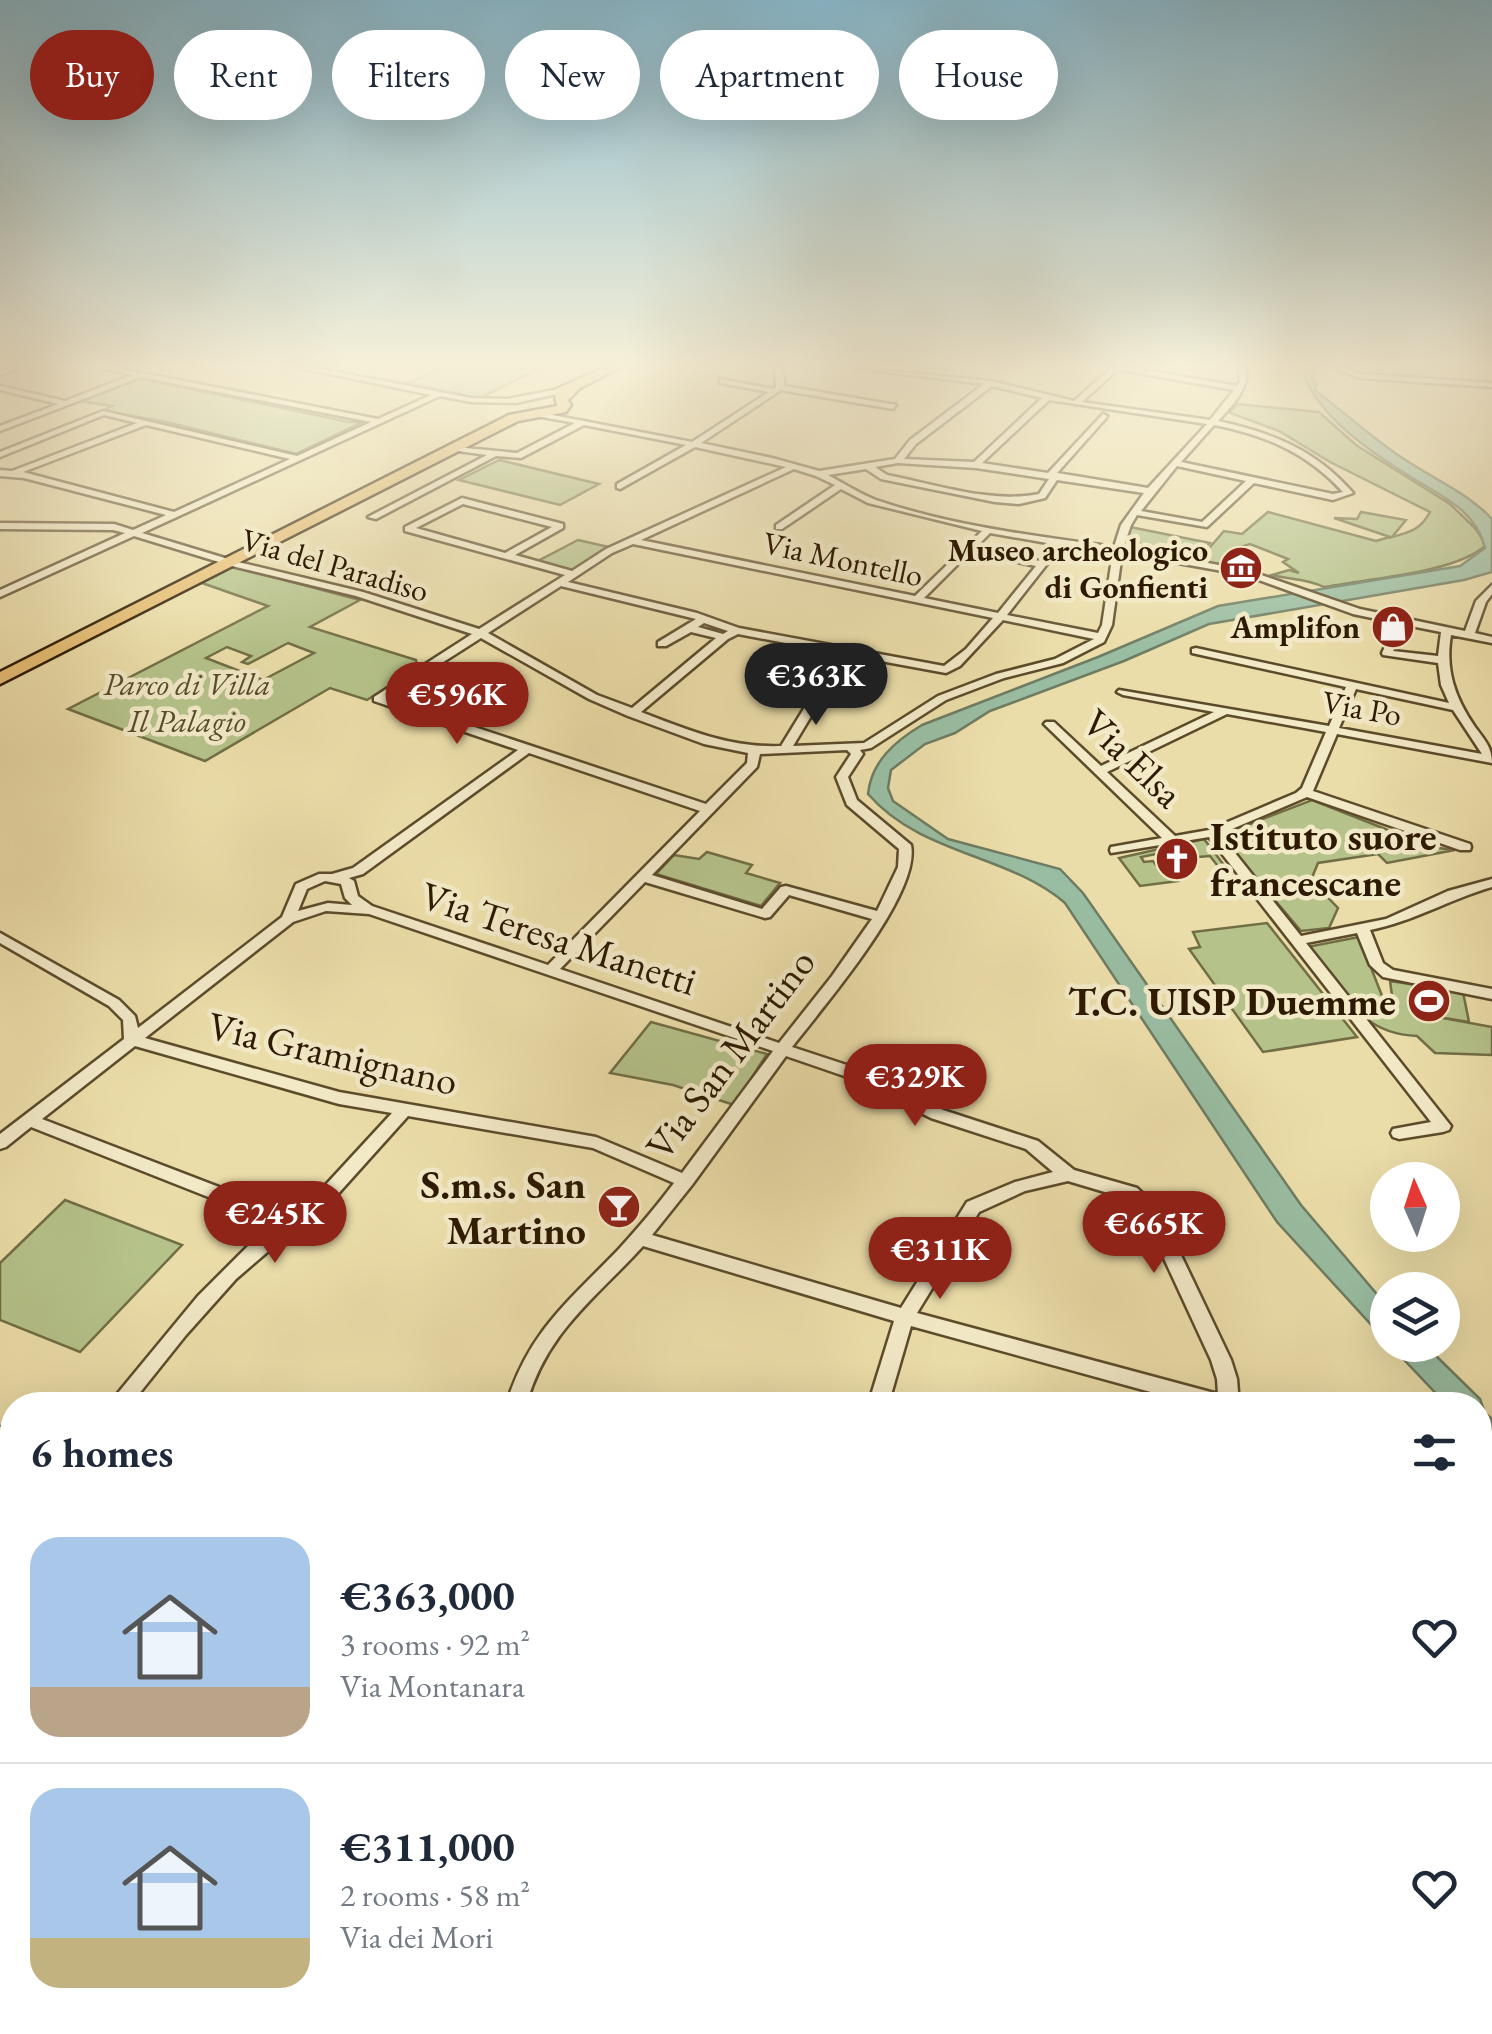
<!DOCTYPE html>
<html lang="en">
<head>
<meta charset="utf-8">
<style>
	body { margin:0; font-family:"EB Garamond",serif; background:#f6f6f7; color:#1f2937; height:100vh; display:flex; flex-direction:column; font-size:38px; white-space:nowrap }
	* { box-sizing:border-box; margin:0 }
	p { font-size:32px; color:#747a83 }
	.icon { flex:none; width:55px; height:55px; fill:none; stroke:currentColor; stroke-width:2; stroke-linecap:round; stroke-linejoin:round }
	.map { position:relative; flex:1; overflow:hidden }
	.side { position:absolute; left:0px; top:1392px; width:1492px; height:642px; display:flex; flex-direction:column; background:#fff; border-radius:40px 40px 0 0; box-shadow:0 10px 40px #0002 }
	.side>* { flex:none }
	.guide { position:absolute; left:30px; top:30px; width:1432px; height:90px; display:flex; gap:20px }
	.needle { width:65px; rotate:357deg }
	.controls { position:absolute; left:1370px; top:1162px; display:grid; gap:20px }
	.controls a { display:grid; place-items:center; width:90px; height:90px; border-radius:50%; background:#fff; box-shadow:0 10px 40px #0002; font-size:50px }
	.price { position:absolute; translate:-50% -85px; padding:0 22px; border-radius:35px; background:#8f2418; color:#fff; font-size:32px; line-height:65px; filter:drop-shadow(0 2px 5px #0008) }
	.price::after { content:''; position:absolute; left:50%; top:60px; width:30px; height:22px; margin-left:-15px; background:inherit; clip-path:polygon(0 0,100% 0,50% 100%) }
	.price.active { background:#222; color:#fff }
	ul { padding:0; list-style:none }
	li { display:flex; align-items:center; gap:30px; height:250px; padding:0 30px }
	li+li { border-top:2px solid #e0e1e3 }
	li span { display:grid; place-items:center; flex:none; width:280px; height:200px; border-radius:30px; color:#555 }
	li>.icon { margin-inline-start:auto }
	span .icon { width:120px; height:120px; fill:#fffc; stroke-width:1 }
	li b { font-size:42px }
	h2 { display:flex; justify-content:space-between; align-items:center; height:120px; padding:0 30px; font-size:42px }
	.pill { padding:0 35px; border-radius:45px; background:#fff; box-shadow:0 10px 40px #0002; font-size:35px; line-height:90px }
	.pill.active { background:#8f2418; color:#fff }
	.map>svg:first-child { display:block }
</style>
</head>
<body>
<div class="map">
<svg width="1492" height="2034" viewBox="0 0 1492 2034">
	<rect width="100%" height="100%" fill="#ebdda9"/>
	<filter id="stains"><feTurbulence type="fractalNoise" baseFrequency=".002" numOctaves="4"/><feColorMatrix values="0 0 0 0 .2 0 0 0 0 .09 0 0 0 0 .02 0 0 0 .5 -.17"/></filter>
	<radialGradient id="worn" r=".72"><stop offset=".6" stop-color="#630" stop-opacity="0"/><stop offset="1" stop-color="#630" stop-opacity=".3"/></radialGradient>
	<g fill="#b5c28a" stroke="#716e45" stroke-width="2.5" fill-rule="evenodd">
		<polygon points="442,368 540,368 478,399 404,385"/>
		<polygon points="137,378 349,422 363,422 296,454 162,421 103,411 112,406 79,401"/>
		<path d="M1237,404L1319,412L1356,445L1450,504L1476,529L1486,545C1457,573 1366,579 1324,587C1306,578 1291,580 1272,575L1289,570L1299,573L1283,562L1288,559L1250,544L1236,548L1221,566L1198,561L1224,531L1242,534L1268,512L1376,541L1390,537L1334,518L1357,519L1361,512L1406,520L1392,537C1411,532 1421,529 1430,512L1330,462L1279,431L1230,413Z"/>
		<polygon points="499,460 599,484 560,505 459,480"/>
		<path d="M1130,527L1210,543L1196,558C1173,555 1145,551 1126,534Z"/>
		<polygon points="578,540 609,547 572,571 538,561"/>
		<path d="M231,566L360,600L310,627L416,660L417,668L367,700L330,688L205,761L68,709L268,606L199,582ZM288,643L314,653L263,680L206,658L227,647L251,656L242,662L248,664Z"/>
		<polygon points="1312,800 1431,847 1455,850 1387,863 1378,854 1318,863 1311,880 1338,908 1329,928 1301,931 1228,845 1237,829"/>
		<polygon points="1204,839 1237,882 1231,883 1210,856 1198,857 1190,847 1141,857 1144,862 1153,861 1163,874 1172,873 1178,881 1140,886 1119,858"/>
		<polygon points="707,852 752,865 746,873 780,883 761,906 656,874 674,855 699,859"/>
		<polygon points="1267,923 1357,1037 1263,1052 1189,949 1200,947 1193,932"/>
		<path d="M1359,937L1384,1001L1393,1003L1390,981L1463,992L1469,1022L1432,1016L1492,1027V1055L1435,1053L1417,1036C1360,1034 1344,994 1307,947Z"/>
		<polygon points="651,1022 767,1054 734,1105 673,1085 610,1073"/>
		<polygon points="65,1200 182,1245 80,1352 0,1320 0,1263"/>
	</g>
	<g fill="#99bda2" stroke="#6e7c61" stroke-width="2.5">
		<path d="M1309,368H1320L1311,376L1317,384L1315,390C1341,410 1367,433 1395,453C1432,479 1466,491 1492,519V572L1464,580L1209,624L1124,661L990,711L955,733L925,744L891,770L888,788L893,801L948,839L1060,869L1083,893L1301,1205L1387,1306V1342L1277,1222L1065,903C1008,854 921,855 868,794C871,762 895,741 922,725L1098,657L1218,606L1460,566L1485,548C1475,507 1436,494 1403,472C1365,448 1322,417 1305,378Z"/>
		<polygon points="1390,1345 1425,1345 1480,1399 1485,1413 1492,1419 1492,1443 1480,1433 1480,1405 1447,1405"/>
	</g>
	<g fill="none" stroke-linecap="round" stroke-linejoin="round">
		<g stroke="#5c4b2a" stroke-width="5">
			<g id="street">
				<polygon points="7,368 19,368 0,375 0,371"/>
				<path d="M101,368H117L378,419L431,395L301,368H317L471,398L507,399L575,386V390L516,403L471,402L440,396L142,533L238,562L363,592L479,629L565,575L405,531V527L462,498L563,524V528L515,555L572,571L606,549L786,467L695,447L620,489L617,488V484L686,445L584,425L521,458L496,456L376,519L368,517L487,455L458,451L454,449L455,447L517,453L575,423L537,416V412L692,442L769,392L720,383V379L774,389L776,387L775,368H783L784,386L896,405L893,409L781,390L701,443L772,458L819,471L895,459L910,440L984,384L855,368L991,381L1074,401L1111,368H1134L1237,386L1240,381L1239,368H1247C1248,390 1233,405 1218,421C1273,433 1316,450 1353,493L1333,500L1254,483L1207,527L1137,515L1131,525L1123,548L1247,570L1360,609L1465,631L1476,601L1492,585V594L1486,602L1475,633L1492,637V643L1451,635C1445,670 1455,698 1475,727C1484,739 1492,747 1492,763L1337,734L1313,791L1470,844L1471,847L1470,850H1460L1307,797L1220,834L1301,936L1386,919L1448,891L1492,879V887C1450,899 1412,922 1370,930L1383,963L1393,970L1492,989V999L1383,977L1370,965L1357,933L1306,943L1451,1126L1449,1130L1443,1132L1399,1139L1393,1137L1391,1133L1393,1129L1431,1122L1209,837L1111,853L1110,850L1111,847L1162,838L1044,724L1046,722H1054L1101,766L1214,712L1123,695L1117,692L1119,690L1329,726L1346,687L1192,653V649L1196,648L1449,703L1441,685L1438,663L1383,655L1382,653L1396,623L1353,614L1245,575L1122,553L1112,625L1104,642L1063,663L1004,678L946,700L871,748L860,750L863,754L848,777L857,800L911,845C921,894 824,1006 792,1047L865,1071L943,1110L1038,1141L1074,1170L1137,1188L1159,1209L1231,1360L1237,1379L1239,1405H1198L911,1326L888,1405H868L894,1321L643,1246C594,1300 547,1331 526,1405H506C529,1331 568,1302 619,1249C638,1228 657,1206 674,1183L593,1148L408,1116L310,1225L286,1236L236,1279L186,1335L130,1405H108L198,1296L249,1245L273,1227L254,1215L31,1127L6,1147L0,1149V1134L124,1039L123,1020L109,1006L0,943V933L119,1000L135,1016L138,1028L282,917L296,884L319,874H332L353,868L518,750L374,701V697L472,634L356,596L232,566L134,536L0,597V590L125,533L113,530L0,529V523L114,524L133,530L166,515L24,478L0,476V470L12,471L137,423L104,415L0,457V452L103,411L297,456L371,422L141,377L0,431V426L58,404L0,390V386L65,401L132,375ZM1118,369L1121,370L1234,390L1210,420L1082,402ZM992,386L1042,398L974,462L904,459L916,444ZM1049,400L1207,424L1148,488L1057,473L1106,418L1107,416L1103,414L1048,473L982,463ZM146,425L290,459L174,512L23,472ZM1214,425C1266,435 1307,453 1343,492L1333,494L1181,462ZM898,463L976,468L1049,479L1039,494C992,504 934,484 887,475L875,467ZM1177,466L1246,481L1202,522L1141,511ZM794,469L816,476L835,485L776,525V529H782L841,489L868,503L982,531L915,596L641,540ZM866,469L881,479L995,502L1019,504L1045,498L1057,480L1144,493L1121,525L1114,547C1035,536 952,526 876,500C860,494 843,483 828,475ZM463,504L552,527L505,553L416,528ZM990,533L1053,544L1040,561L975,548ZM633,544L993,618L966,649L944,666L739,628L697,613L568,582L612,553ZM1062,545L1113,552L1102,625L1098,633L1007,615ZM970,552L1036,566L998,613L924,598ZM561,586L696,619L658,642V646H666L691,632L716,638L632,708L597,695L488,633ZM1003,620L1094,639L1055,659L996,674L938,696L864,743L793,746L848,655L946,673L960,666ZM704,623L728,631L723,634L698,627ZM1406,625L1441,632L1438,656L1393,651ZM738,634L838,653L781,746C730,748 688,730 641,712L728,639ZM481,638L589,699L628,716L704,744L748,753L747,763L706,804L387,698ZM1356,689L1453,710L1482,754L1339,728ZM1227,714L1326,732L1302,788L1296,793L1209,830L1175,836L1107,772ZM847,750L851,754L836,777L847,805L899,849L898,867L877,911L786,886L781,887L762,909L652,875L757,767L760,754ZM529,753L700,811L548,965L372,906L358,896L354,881L349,878L363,874ZM325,881L341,884L345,898L352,905L328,903L298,911L307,889ZM645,882L765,918L770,917L789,895L872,919L832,976L779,1043L560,969ZM326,911L369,914L773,1051L682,1173L596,1137L339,1092L145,1038L293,922ZM135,1046L339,1104L392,1113L298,1215L289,1220L266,1205L42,1119ZM786,1056L853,1079L931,1118L1026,1149L1053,1172L1015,1182L967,1202L901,1308L652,1235L692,1185ZM1068,1181L1125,1198L1143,1213L1211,1360L1217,1379L1218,1394L917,1313L979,1212L1025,1191Z"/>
				<polygon points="1333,368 1344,368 1361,374 1492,383 1492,387 1360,378"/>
				<polygon points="0,1427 12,1432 12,1451 0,1446"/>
				<polygon points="1480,1501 1492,1507 1492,1527 1480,1522"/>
				<polygon points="319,2022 350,2022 345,2034 313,2034"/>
				<path d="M856,2022H891L894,2028L891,2034C876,2034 862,2034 856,2022Z"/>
				<polygon points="1092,2022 1121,2022 1126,2034 1097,2034"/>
			</g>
		</g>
		<g stroke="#2d1a00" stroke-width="5">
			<polygon id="primary" points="603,368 619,368 580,388 568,400 571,405 566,412 518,421 0,684 0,672 509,415 557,406 554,390"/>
		</g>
		<use href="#street" fill="#f2e9c7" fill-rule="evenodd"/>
		<use href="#primary" fill="#e6be74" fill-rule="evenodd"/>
	</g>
	<linearGradient id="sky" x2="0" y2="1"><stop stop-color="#88b8cc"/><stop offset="0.56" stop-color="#f6f0d8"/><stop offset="1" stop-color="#f6f0d8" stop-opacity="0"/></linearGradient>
	<rect width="1492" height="653" fill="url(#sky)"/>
	<defs>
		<g id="museum-disc" transform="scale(2.25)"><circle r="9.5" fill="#8f2418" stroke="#f2e9c7"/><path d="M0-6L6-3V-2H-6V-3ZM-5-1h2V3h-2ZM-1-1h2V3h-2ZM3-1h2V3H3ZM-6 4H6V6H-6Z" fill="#fff"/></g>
		<g id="shop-disc" transform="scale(2.25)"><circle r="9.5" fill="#8f2418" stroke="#f2e9c7"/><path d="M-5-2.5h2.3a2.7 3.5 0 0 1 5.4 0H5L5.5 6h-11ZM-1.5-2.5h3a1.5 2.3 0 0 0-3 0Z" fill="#fff"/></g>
		<g id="church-disc" transform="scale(2.25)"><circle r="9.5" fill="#8f2418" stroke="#f2e9c7"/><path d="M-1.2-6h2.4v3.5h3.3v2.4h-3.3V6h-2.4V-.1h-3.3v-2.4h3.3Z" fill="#fff"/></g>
		<g id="stadium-disc" transform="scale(2.25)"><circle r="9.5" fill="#8f2418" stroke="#f2e9c7"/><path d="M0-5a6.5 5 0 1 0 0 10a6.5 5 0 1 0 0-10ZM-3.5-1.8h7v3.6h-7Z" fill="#fff"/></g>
		<g id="bar-disc" transform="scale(2.25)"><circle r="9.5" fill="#8f2418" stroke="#f2e9c7"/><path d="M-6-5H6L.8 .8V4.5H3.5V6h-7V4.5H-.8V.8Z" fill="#fff"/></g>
	</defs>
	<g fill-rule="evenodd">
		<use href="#museum-disc" x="1241" y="568"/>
		<use href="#shop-disc" x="1393" y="627"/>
		<use href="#church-disc" x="1177" y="859"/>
		<use href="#stadium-disc" x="1429" y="1001"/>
		<use href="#bar-disc" x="619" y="1207"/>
	</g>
	<g text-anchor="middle" stroke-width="9" stroke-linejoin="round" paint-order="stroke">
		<g font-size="32" font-weight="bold" fill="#2d1a00" stroke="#f2e9c7" text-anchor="end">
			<text x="1208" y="561">Museo archeologico<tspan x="1208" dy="37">di Gonfienti</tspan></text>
			<text x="1360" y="638">Amplifon</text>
		</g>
		<g font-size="32" fill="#2d1a00" stroke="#f2e9c7">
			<text transform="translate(843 559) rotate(12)" y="11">Via Montello</text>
			<text transform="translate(335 565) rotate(16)" y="11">Via del Paradiso</text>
			<text transform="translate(1362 708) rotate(10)" y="11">Via Po</text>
		</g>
		<g font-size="32" font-style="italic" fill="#564c29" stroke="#f2e9c7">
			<text x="187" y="695">Parco di Villa<tspan x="187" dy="37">Il Palagio</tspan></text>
		</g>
		<g font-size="40" fill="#2d1a00" stroke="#f2e9c7">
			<text transform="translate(1133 758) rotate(44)" y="14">Via Elsa</text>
			<text transform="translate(559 938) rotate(18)" y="14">Via Teresa Manetti</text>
			<text transform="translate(333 1053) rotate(13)" y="14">Via Gramignano</text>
			<text transform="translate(730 1054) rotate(-53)" y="14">Via San Martino</text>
		</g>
		<g font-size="40" font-weight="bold" fill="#2d1a00" stroke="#f2e9c7" text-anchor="end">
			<text x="1210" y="850" text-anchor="start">Istituto suore<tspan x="1210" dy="46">francescane</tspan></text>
			<text x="1396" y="1015">T.C. UISP Duemme</text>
			<text x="586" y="1198">S.m.s. San<tspan x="586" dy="46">Martino</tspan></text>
		</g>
	</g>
	<rect width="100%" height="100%" filter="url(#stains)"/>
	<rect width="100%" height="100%" fill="url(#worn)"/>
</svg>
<div class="controls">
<a><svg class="needle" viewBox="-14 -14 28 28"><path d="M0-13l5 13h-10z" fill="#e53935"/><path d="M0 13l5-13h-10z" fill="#747a83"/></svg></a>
<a><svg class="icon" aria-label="layers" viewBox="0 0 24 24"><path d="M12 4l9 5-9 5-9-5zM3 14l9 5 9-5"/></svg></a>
</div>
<b class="price active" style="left:816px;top:728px">€363K</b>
<b class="price" style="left:457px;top:747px">€596K</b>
<b class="price" style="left:915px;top:1129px">€329K</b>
<b class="price" style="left:275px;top:1266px">€245K</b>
<b class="price" style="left:1154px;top:1276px">€665K</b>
<b class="price" style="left:940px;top:1302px">€311K</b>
<div class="guide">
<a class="pill active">Buy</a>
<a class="pill">Rent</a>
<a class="pill">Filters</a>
<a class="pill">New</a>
<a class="pill">Apartment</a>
<a class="pill">House</a>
</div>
<section class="side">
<h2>6 homes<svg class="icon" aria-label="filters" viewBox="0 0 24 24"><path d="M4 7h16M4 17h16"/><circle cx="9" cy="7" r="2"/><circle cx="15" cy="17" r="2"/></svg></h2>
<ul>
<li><span style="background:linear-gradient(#a9c7e8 75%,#b9a48a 0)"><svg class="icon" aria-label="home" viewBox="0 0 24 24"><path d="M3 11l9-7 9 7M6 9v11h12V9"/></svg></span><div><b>€363,000</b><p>3 rooms · 92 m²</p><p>Via Montanara</p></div><svg class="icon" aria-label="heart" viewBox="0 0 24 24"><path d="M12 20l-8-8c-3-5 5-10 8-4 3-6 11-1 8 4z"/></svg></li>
<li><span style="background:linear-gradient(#a9c7e8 75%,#c2b280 0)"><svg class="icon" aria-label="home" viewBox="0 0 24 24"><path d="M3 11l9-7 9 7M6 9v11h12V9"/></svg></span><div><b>€311,000</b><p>2 rooms · 58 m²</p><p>Via dei Mori</p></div><svg class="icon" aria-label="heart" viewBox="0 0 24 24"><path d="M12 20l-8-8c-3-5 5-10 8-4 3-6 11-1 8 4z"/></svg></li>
</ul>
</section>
</div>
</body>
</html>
